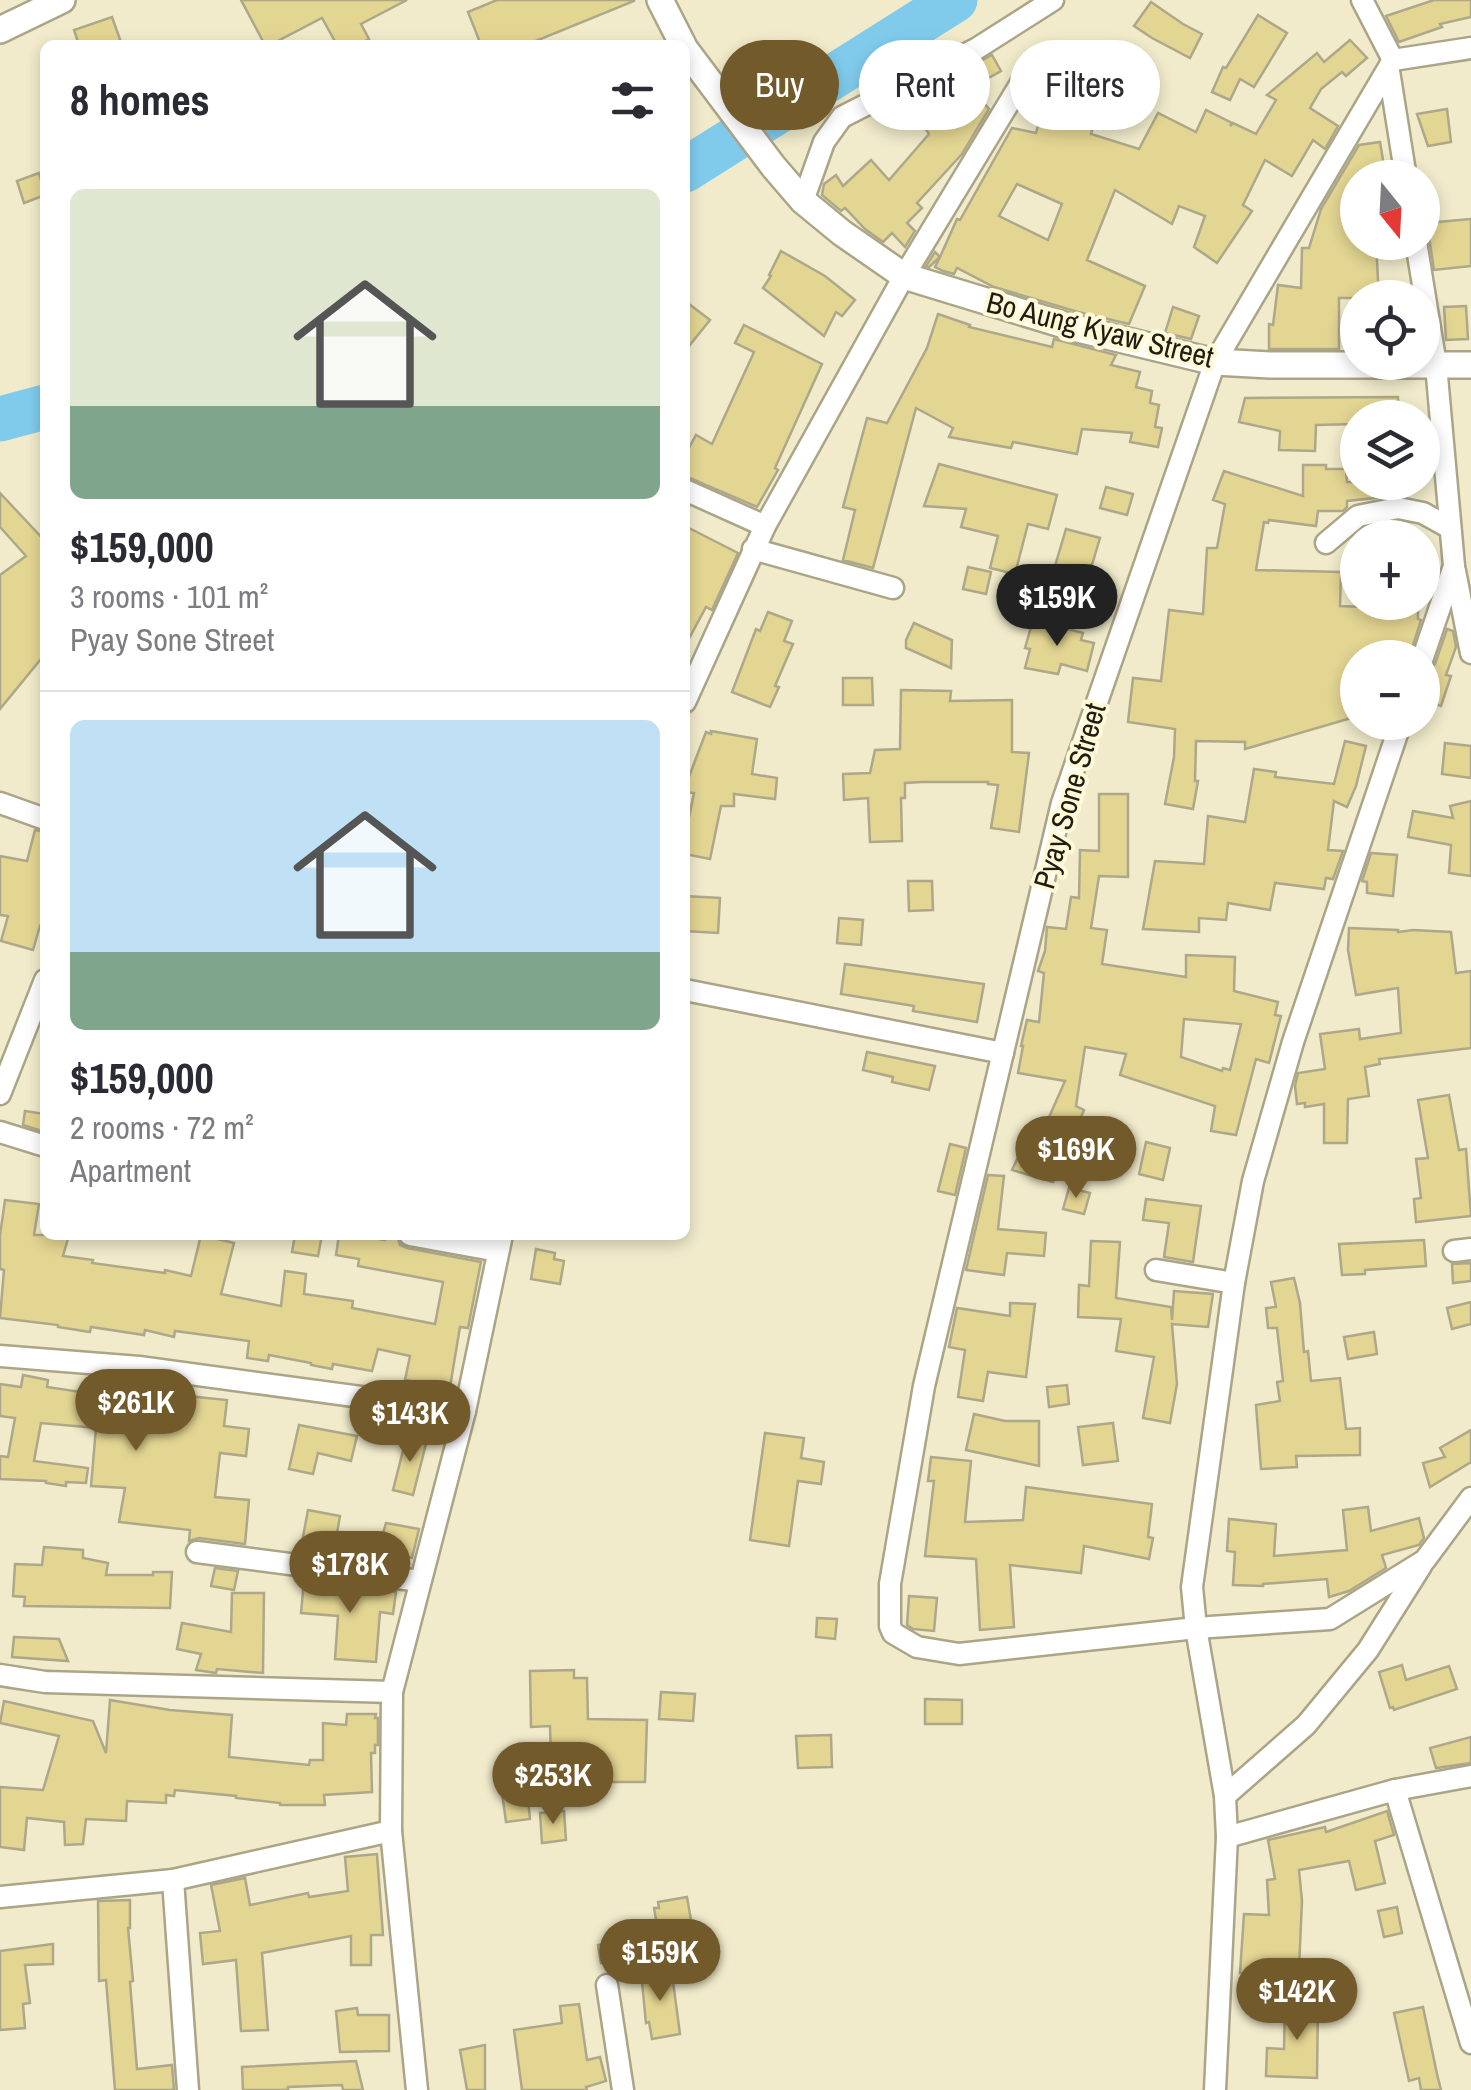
<!DOCTYPE html>
<html lang="en">
<head>
<meta charset="utf-8">
<style>
	body { margin:0; font-family:"Archivo Narrow",sans-serif; background:#f2f2f3; color:#2b2b33; height:100vh; display:flex; flex-direction:column; font-size:38px; white-space:nowrap }
	* { box-sizing:border-box; margin:0 }
	p { font-size:32px; color:#7c7c81 }
	.icon { flex:none; width:55px; height:55px; fill:none; stroke:currentColor; stroke-width:2; stroke-linecap:round; stroke-linejoin:round }
	.map { position:relative; flex:1; overflow:hidden }
	.panel { position:absolute; left:40px; top:40px; width:650px; height:1200px; display:flex; flex-direction:column; background:#fff; border-radius:15px; box-shadow:0 5px 15px #0003 }
	.panel>* { flex:none }
	.top-card { position:absolute; left:720px; top:40px; width:600px; height:90px; display:flex; gap:20px }
	.needle { width:65px; rotate:162deg }
	.buttons { position:absolute; left:1340px; top:160px; display:grid; gap:20px }
	.buttons a { display:grid; place-items:center; width:100px; height:100px; border-radius:50%; background:#fff; box-shadow:0 5px 15px #0003; font-size:50px }
	.price { position:absolute; translate:-50% -85px; padding:0 22px; border-radius:35px; background:#735a2b; color:#fff; font-size:32px; line-height:65px; filter:drop-shadow(0 2px 5px #0008) }
	.price::after { content:''; position:absolute; left:50%; top:60px; width:30px; height:22px; margin-left:-15px; background:inherit; clip-path:polygon(0 0,100% 0,50% 100%) }
	.price.selected { background:#222; color:#fff }
	ul { padding:0; list-style:none }
	li { display:grid; align-content:center; gap:20px; height:530px; padding:0 30px }
	li+li { border-top:2px solid #e1e1e2 }
	li span { display:grid; place-items:center; height:310px; border-radius:15px; color:#555 }
	li>.icon { margin-inline-start:auto }
	span .icon { width:180px; height:180px; fill:#fffc; stroke-width:1 }
	li b { font-size:42px }
	h2 { display:flex; justify-content:space-between; align-items:center; height:120px; padding:0 30px; font-size:42px }
	.chip { padding:0 35px; border-radius:45px; background:#fff; box-shadow:0 5px 15px #0003; font-size:35px; line-height:90px }
	.chip.selected { background:#735a2b; color:#fff }
	.map>svg:first-child { display:block }
</style>
</head>
<body>
<div class="map">
<svg width="1471" height="2090" viewBox="0 0 1471 2090">
	<rect width="100%" height="100%" fill="#f1ebcb"/>
	<g fill="none" stroke-linecap="round" stroke-linejoin="round">
		<g stroke="#80cbec" stroke-width="45">
			<polyline points="685,170 955,0"/>
			<polyline points="0,419 45,407"/>
		</g>
	</g>
	<g fill="#e3d592" stroke="#ada889" stroke-width="2.5" fill-rule="evenodd">
		<polygon points="241,0 407,0 361,24 369,39 357,45 337,45 322,18 270,45 265,45"/>
		<polygon points="497,0 634,0 634,1 526,45 481,45 468,12"/>
		<polygon points="1434,0 1471,0 1471,17 1440,24 1442,27 1399,42 1386,16"/>
		<polygon points="1151,2 1183,24 1202,34 1190,58 1152,38 1134,26"/>
		<polygon points="1258,15 1287,33 1254,87 1240,79 1230,100 1212,92 1223,67 1226,68"/>
		<polygon points="112,17 122,45 79,45 74,30"/>
		<path d="M1350,40L1367,58L1346,76L1342,72L1321,89L1310,108L1338,126L1325,149L1313,140L1292,176L1265,160L1243,205L1252,211L1217,263L1194,247L1205,216L1179,206L1172,224L1115,190L1087,260L1145,286L1129,324L1078,312L994,287L957,268L954,274L943,271L935,267L940,257L929,267L926,266L935,252L940,257L957,219L960,220L1012,128L1036,133L1049,84L1068,88L1072,76L1105,87L1091,134L1139,149L1158,113L1196,132L1206,110L1232,123L1230,126L1233,123L1256,134L1276,100L1267,95L1317,53L1324,62ZM1017,184L1062,204L1048,240L999,216Z"/>
		<polygon points="992,55 1001,71 971,88 989,109 962,154 917,203 922,208 907,223 915,231 905,247 892,233 883,242 865,229 845,208 841,211 822,195 824,184 836,175 843,186 871,160 889,180 929,134 923,125 953,105 949,100 932,109 927,102 962,71"/>
		<polygon points="1447,109 1451,142 1428,146 1417,114"/>
		<polygon points="1380,142 1386,178 1358,178 1358,244 1376,243 1379,298 1339,298 1339,349 1269,349 1269,324 1273,325 1278,285 1301,288 1302,248 1309,248 1321,209 1359,145"/>
		<polygon points="39,173 45,195 24,203 17,181"/>
		<polygon points="1471,219 1471,266 1434,270 1427,223"/>
		<polygon points="781,251 825,276 855,300 842,316 836,312 824,336 763,288 771,276 769,275"/>
		<polygon points="685,301 710,320 685,351"/>
		<polygon points="1466,306 1468,339 1446,340 1444,307"/>
		<polygon points="1173,307 1199,316 1191,339 1165,333"/>
		<polygon points="938,314 970,325 969,327 1052,347 1054,339 1116,355 1111,365 1140,372 1136,387 1152,391 1150,403 1159,405 1155,427 1162,428 1158,447 1130,442 1132,433 1082,429 1077,454 1013,442 1011,448 949,437 953,428 916,408 873,568 843,560 855,510 843,507 867,418 887,423 927,348"/>
		<polygon points="744,325 822,364 775,468 778,470 757,507 685,476 685,455 696,435 712,444 754,352 735,343"/>
		<polygon points="1398,397 1399,418 1358,418 1358,424 1316,425 1315,451 1279,450 1280,431 1239,422 1245,398"/>
		<polygon points="939,464 1057,495 1048,529 1028,524 1015,574 990,568 998,536 961,527 966,509 924,506"/>
		<polygon points="1303,465 1326,465 1326,469 1346,469 1347,482 1404,482 1404,495 1347,501 1347,507 1343,511 1318,511 1316,526 1269,520 1268,523 1264,522 1256,570 1341,572 1340,606 1388,608 1388,602 1418,602 1418,619 1421,620 1409,658 1358,658 1358,716 1245,749 1245,742 1196,741 1195,781 1198,781 1193,809 1165,804 1174,757 1175,729 1128,722 1133,678 1161,681 1169,610 1203,614 1207,548 1217,548 1225,504 1213,500 1224,471 1303,496"/>
		<polygon points="1106,487 1133,494 1127,515 1100,508"/>
		<polygon points="0,493 45,541 45,654 0,709 0,575 26,556 0,527"/>
		<polygon points="685,526 738,553 712,610 706,607 685,646"/>
		<polygon points="1066,529 1100,538 1086,585 1052,576"/>
		<polygon points="968,567 991,572 986,594 963,589"/>
		<polygon points="768,612 792,621 784,641 793,644 775,686 779,687 770,707 732,692 756,629 760,631"/>
		<polygon points="1033,620 1083,633 1081,640 1094,643 1087,671 1061,664 1058,674 1025,668 1030,649 1025,648"/>
		<polygon points="914,623 952,640 951,668 906,648 906,640"/>
		<polygon points="1447,629 1453,631 1456,647 1446,675 1451,676 1441,706 1422,700 1422,686 1427,672 1435,664"/>
		<polygon points="843,678 872,678 873,705 843,705"/>
		<polygon points="901,690 951,691 950,701 1012,700 1012,752 1029,753 1019,832 991,828 998,785 988,784 988,782 922,782 905,783 905,798 901,798 902,841 870,842 868,798 844,800 843,774 870,773 875,750 900,749"/>
		<polygon points="711,731 757,739 752,774 777,778 775,799 734,794 734,806 721,806 710,859 685,854 685,837 694,793 685,792 685,787 706,732 711,734"/>
		<polygon points="1345,741 1366,746 1356,786 1347,807 1334,801 1328,850 1343,851 1333,879 1326,878 1324,889 1275,883 1270,910 1228,903 1226,920 1199,918 1199,932 1143,929 1155,861 1204,864 1208,816 1245,822 1254,769 1276,772 1275,777 1334,784"/>
		<polygon points="1445,743 1471,746 1471,778 1442,774"/>
		<path d="M1099,794H1128V877L1099,876L1091,928L1107,930L1102,964L1186,977V955L1235,957L1234,991L1278,1002L1275,1015L1281,1016L1269,1063L1256,1059L1236,1135L1211,1131L1215,1106L1120,1075L1126,1054L1085,1047L1076,1106L1084,1110L1053,1182L1012,1170L1028,1136L1038,1142L1065,1081L1018,1073L1023,1046H1021L1027,1020L1039,1022L1044,973L1038,971L1045,951L1047,927L1066,929L1071,897L1079,898L1080,850L1099,851ZM1184,1019L1241,1024L1230,1070L1223,1068L1222,1071L1181,1057Z"/>
		<polygon points="1471,801 1471,876 1449,873 1451,845 1408,837 1413,811 1453,818 1450,806"/>
		<polygon points="35,830 45,832 45,928 40,926 33,950 1,941 8,916 0,915 0,856 27,861"/>
		<polygon points="1371,853 1397,855 1393,896 1367,893 1367,882 1362,881"/>
		<polygon points="908,881 932,881 933,910 909,911"/>
		<polygon points="685,896 720,898 718,933 685,931"/>
		<polygon points="839,918 863,920 861,945 837,943"/>
		<polygon points="1349,928 1398,930 1398,932 1413,930 1451,932 1456,973 1471,971 1471,1048 1379,1059 1380,1064 1365,1067 1369,1096 1348,1099 1347,1143 1324,1143 1324,1104 1305,1107 1305,1103 1297,1104 1295,1086 1298,1073 1325,1069 1320,1034 1359,1029 1360,1039 1401,1033 1398,988 1356,995 1348,950"/>
		<polygon points="845,964 984,984 977,1022 913,1011 914,1006 841,994"/>
		<polygon points="867,1052 935,1066 929,1090 892,1082 893,1077 863,1070"/>
		<polygon points="1449,1095 1459,1150 1466,1149 1471,1216 1416,1222 1414,1199 1421,1198 1416,1159 1428,1158 1418,1100"/>
		<polygon points="25,1111 45,1114 45,1132 23,1125"/>
		<polygon points="1146,1142 1170,1148 1163,1180 1139,1174"/>
		<polygon points="950,1144 966,1148 955,1195 938,1191"/>
		<polygon points="988,1175 1004,1176 998,1229 1046,1233 1044,1256 1007,1253 1004,1275 966,1270"/>
		<polygon points="1069,1188 1090,1193 1084,1214 1063,1209"/>
		<polygon points="1146,1199 1201,1206 1193,1262 1164,1257 1169,1223 1143,1220"/>
		<polygon points="5,1200 39,1204 34,1235 69,1235 63,1256 93,1260 92,1263 165,1273 165,1270 191,1276 201,1235 234,1243 221,1294 281,1306 285,1271 306,1274 304,1294 353,1301 352,1308 435,1324 443,1282 358,1266 359,1259 336,1255 339,1235 354,1235 385,1240 385,1235 397,1235 400,1245 407,1248 481,1262 468,1328 460,1327 450,1387 405,1380 410,1356 378,1349 372,1371 333,1364 332,1369 311,1365 311,1363 269,1355 268,1361 247,1358 249,1341 175,1331 174,1337 145,1330 144,1335 91,1327 90,1332 58,1327 58,1325 0,1318 4,1270 0,1269 0,1235"/>
		<polygon points="295,1235 322,1235 318,1256 292,1252"/>
		<polygon points="1424,1240 1426,1266 1365,1270 1365,1274 1342,1275 1339,1244"/>
		<polygon points="1091,1241 1120,1242 1116,1298 1171,1307 1172,1320 1174,1291 1213,1294 1208,1327 1172,1324 1177,1384 1170,1423 1143,1418 1154,1357 1116,1351 1121,1319 1078,1317 1079,1285 1089,1286"/>
		<polygon points="536,1249 555,1253 554,1259 564,1261 560,1284 531,1279"/>
		<polygon points="1471,1263 1471,1281 1453,1283 1452,1264"/>
		<polygon points="1294,1278 1300,1303 1304,1352 1308,1351 1311,1381 1340,1378 1346,1429 1360,1428 1360,1455 1296,1456 1297,1467 1261,1469 1256,1405 1280,1401 1277,1382 1283,1381 1277,1328 1268,1328 1266,1308 1276,1307 1271,1282"/>
		<polygon points="1471,1302 1471,1324 1452,1329 1447,1308"/>
		<polygon points="1010,1303 1035,1304 1026,1377 988,1372 983,1401 958,1397 965,1350 949,1347 957,1308 1010,1316"/>
		<polygon points="1374,1332 1377,1354 1348,1359 1344,1337"/>
		<polygon points="23,1375 48,1380 47,1387 134,1400 158,1401 158,1393 227,1400 224,1426 249,1429 246,1456 220,1453 215,1497 249,1500 245,1544 199,1538 189,1541 190,1530 119,1522 125,1488 91,1486 96,1428 41,1423 34,1461 88,1468 86,1483 66,1482 66,1486 46,1483 46,1481 0,1479 0,1456 8,1457 15,1418 0,1416 0,1384 21,1387"/>
		<polygon points="1067,1385 1069,1404 1049,1407 1047,1387"/>
		<polygon points="974,1414 1005,1421 1039,1421 1039,1466 966,1450"/>
		<polygon points="1113,1423 1118,1461 1083,1465 1078,1427"/>
		<polygon points="299,1425 357,1436 351,1461 318,1453 313,1474 289,1469"/>
		<polygon points="1471,1430 1471,1462 1430,1487 1423,1463 1445,1457 1440,1448"/>
		<polygon points="765,1433 804,1438 801,1458 824,1462 821,1484 798,1481 789,1546 750,1540"/>
		<polygon points="407,1435 427,1440 413,1495 393,1490"/>
		<polygon points="931,1457 971,1461 965,1522 1023,1520 1026,1487 1152,1504 1148,1537 1153,1538 1149,1559 1084,1546 1081,1573 1010,1565 1014,1627 980,1630 976,1559 925,1556 934,1481 928,1481"/>
		<polygon points="1368,1507 1371,1531 1419,1518 1424,1538 1419,1545 1382,1555 1386,1568 1349,1591 1329,1597 1327,1579 1263,1584 1263,1586 1233,1585 1235,1552 1227,1551 1229,1519 1276,1524 1274,1556 1347,1550 1343,1510"/>
		<polygon points="308,1510 340,1516 333,1556 306,1552 307,1543 302,1542"/>
		<polygon points="386,1523 419,1529 412,1558 402,1555 401,1565 375,1561"/>
		<polygon points="44,1547 83,1550 83,1558 108,1563 106,1575 153,1575 153,1572 172,1572 170,1608 24,1606 25,1597 13,1596 15,1564 42,1565"/>
		<polygon points="215,1568 238,1571 234,1590 211,1586"/>
		<polygon points="304,1580 396,1592 393,1614 380,1612 376,1662 335,1659 338,1616 301,1613"/>
		<polygon points="232,1593 264,1593 263,1673 217,1669 216,1673 196,1670 201,1654 177,1649 182,1623 231,1632"/>
		<polygon points="909,1596 937,1598 934,1631 913,1629 907,1625"/>
		<polygon points="817,1618 837,1619 835,1639 816,1637"/>
		<polygon points="14,1637 59,1639 68,1661 12,1657"/>
		<polygon points="1402,1665 1406,1680 1449,1666 1457,1689 1394,1710 1393,1707 1390,1708 1379,1672"/>
		<polygon points="574,1670 574,1678 587,1678 588,1719 647,1720 645,1782 597,1782 598,1758 551,1759 550,1726 531,1727 530,1671"/>
		<polygon points="661,1692 695,1694 693,1721 659,1719"/>
		<polygon points="925,1699 962,1700 962,1724 925,1724"/>
		<polygon points="110,1700 170,1710 232,1715 229,1757 309,1765 310,1760 323,1760 323,1723 346,1725 347,1714 376,1714 375,1718 378,1718 378,1745 375,1745 375,1753 371,1753 372,1792 324,1795 325,1805 280,1805 280,1803 236,1798 236,1796 175,1790 174,1796 166,1795 166,1803 127,1801 126,1821 86,1819 83,1844 65,1845 64,1822 27,1818 24,1850 0,1847 0,1787 43,1790 59,1736 0,1723 4,1701 93,1721 106,1753"/>
		<polygon points="831,1735 832,1767 798,1768 796,1736"/>
		<polygon points="1471,1737 1471,1763 1436,1768 1430,1748"/>
		<polygon points="527,1790 530,1819 506,1822 502,1793"/>
		<polygon points="564,1811 566,1840 542,1843 540,1813"/>
		<polygon points="1387,1811 1394,1835 1375,1841 1385,1883 1356,1890 1349,1861 1299,1870 1302,1901 1298,1990 1270,1988 1271,1975 1240,1973 1244,1914 1269,1915 1267,1880 1275,1879 1268,1840 1325,1827 1326,1832"/>
		<polygon points="377,1854 383,1935 371,1935 371,1965 351,1965 351,1936 262,1953 268,2030 241,2031 236,1960 203,1964 200,1933 220,1931 211,1885 245,1878 250,1905 308,1893 309,1897 348,1891 345,1857"/>
		<polygon points="687,1897 692,1926 658,1931 654,1908 659,1908 658,1902"/>
		<polygon points="130,1900 130,1928 128,1928 133,1981 130,1982 137,2069 172,2065 174,2090 115,2090 106,1980 99,1981 98,1901"/>
		<polygon points="1397,1907 1402,1933 1384,1937 1378,1911"/>
		<polygon points="624,1940 628,1958 601,1963 598,1945"/>
		<polygon points="53,1944 53,1964 25,1965 30,2003 23,2004 25,2028 0,2030 0,1951"/>
		<polygon points="663,1969 664,1975 672,1974 680,2034 652,2039 649,2022 646,2023 641,1972"/>
		<polygon points="1285,2001 1318,2002 1317,2078 1266,2076 1267,2048 1284,2049"/>
		<polygon points="579,2004 587,2060 600,2057 606,2081 586,2087 587,2090 522,2090 514,2030 562,2023 560,2006"/>
		<polygon points="1423,2007 1437,2074 1441,2090 1421,2090 1419,2078 1409,2081 1394,2013"/>
		<polygon points="357,2008 358,2015 389,2015 389,2051 340,2052 336,2011"/>
		<polygon points="485,2045 485,2090 467,2090 460,2050"/>
		<polygon points="356,2061 363,2090 343,2090 342,2085 288,2087 288,2090 243,2090 242,2067"/>
	</g>
	<g fill="none" stroke-linecap="round" stroke-linejoin="round">
		<g stroke="#aba587" stroke-width="25">
			<g id="minor">
				<polyline points="1362,0 1393,60"/>
				<polyline points="1471,48 1393,60 1215,362 1062,803 924,1386 890,1584 890,1626 893,1633 917,1647 959,1654 1196,1628 1330,1619 1425,1560 1471,1498"/>
				<polyline points="1389,71 1406,178"/>
				<polyline points="803,201 824,142 842,117 976,49 1053,0"/>
				<polyline points="1416,242 1436,365 1454,566 1422,660"/>
				<polyline points="685,490 765,526"/>
				<polyline points="1326,543 1358,516 1398,508 1423,513 1450,528"/>
				<polyline points="753,549 893,588"/>
				<polyline points="1455,571 1471,653"/>
				<polyline points="685,702 765,526 904,276 1021,83"/>
				<polyline points="0,803 45,819"/>
				<polyline points="685,990 1003,1053"/>
				<polyline points="0,1094 45,980"/>
				<polyline points="0,1132 45,1146"/>
				<polyline points="410,1235 498,1251"/>
				<polyline points="1454,1251 1471,1249"/>
				<polyline points="1156,1270 1234,1283"/>
				<polyline points="0,1356 139,1367 465,1411"/>
				<polyline points="197,1552 420,1581"/>
				<polyline points="0,1675 45,1682 392,1692"/>
				<polyline points="1395,1790 1471,2043"/>
				<polyline points="1225,1796 1306,1725 1368,1650 1421,1566"/>
				<polyline points="1227,1837 1395,1790 1471,1776"/>
				<polyline points="173,1880 188,2090"/>
				<polyline points="0,1897 173,1880 391,1831"/>
				<polyline points="607,1985 623,2090"/>
				<polyline points="417,2090 391,1831 392,1692 465,1411 502,1235"/>
				<polyline points="1215,2090 1227,1837 1225,1796 1196,1628 1192,1587 1234,1283 1253,1181 1293,1042 1401,722"/>
			</g>
		</g>
		<g stroke="#aba587" stroke-width="30">
			<g id="tertiary">
				<polyline points="660,0 683,45"/>
				<polyline points="0,30 62,0"/>
				<polyline points="685,49 773,166 803,201 842,233 904,276 1074,328 1215,362 1270,365 1471,365"/>
			</g>
		</g>
		<use href="#minor" stroke="#fff" stroke-width="20"/>
		<use href="#tertiary" stroke="#fff" stroke-width="25"/>
	</g>
	<g text-anchor="middle" stroke-width="8" stroke-linejoin="round" paint-order="stroke">
		<g font-size="30" fill="#1f1c11" stroke="#fff9d8">
			<text transform="translate(1100 330) rotate(14)" y="10">Bo Aung Kyaw Street</text>
			<text transform="translate(1070 796) rotate(-74)" y="10">Pyay Sone Street</text>
		</g>
	</g>
</svg>
<div class="buttons">
<a><svg class="needle" viewBox="-14 -14 28 28"><path d="M0-13l5 13h-10z" fill="#e53935"/><path d="M0 13l5-13h-10z" fill="#7c7c81"/></svg></a>
<a><svg class="icon" aria-label="locate" viewBox="0 0 24 24"><circle cx="12" cy="12" r="6"/><path d="M12 2v4M12 18v4M2 12h4M18 12h4"/></svg></a>
<a><svg class="icon" aria-label="layers" viewBox="0 0 24 24"><path d="M12 4l9 5-9 5-9-5zM3 14l9 5 9-5"/></svg></a>
<a>+</a>
<a>−</a>
</div>
<b class="price selected" style="left:1057px;top:649px">$159K</b>
<b class="price" style="left:1076px;top:1201px">$169K</b>
<b class="price" style="left:136px;top:1454px">$261K</b>
<b class="price" style="left:410px;top:1465px">$143K</b>
<b class="price" style="left:350px;top:1616px">$178K</b>
<b class="price" style="left:553px;top:1827px">$253K</b>
<b class="price" style="left:660px;top:2004px">$159K</b>
<b class="price" style="left:1297px;top:2043px">$142K</b>
<div class="top-card">
<a class="chip selected">Buy</a>
<a class="chip">Rent</a>
<a class="chip">Filters</a>
</div>
<section class="panel">
<h2>8 homes<svg class="icon" aria-label="filters" viewBox="0 0 24 24"><path d="M4 7h16M4 17h16"/><circle cx="9" cy="7" r="2"/><circle cx="15" cy="17" r="2"/></svg></h2>
<ul>
<li><span style="background:linear-gradient(#dfe7d0 70%,#7fa58c 0)"><svg class="icon" aria-label="home" viewBox="0 0 24 24"><path d="M3 11l9-7 9 7M6 9v11h12V9"/></svg></span><div><b>$159,000</b><p>3 rooms · 101 m²</p><p>Pyay Sone Street</p></div></li>
<li><span style="background:linear-gradient(#bfe0f5 75%,#7fa58c 0)"><svg class="icon" aria-label="home" viewBox="0 0 24 24"><path d="M3 11l9-7 9 7M6 9v11h12V9"/></svg></span><div><b>$159,000</b><p>2 rooms · 72 m²</p><p>Apartment</p></div></li>
</ul>
</section>
</div>
</body>
</html>
